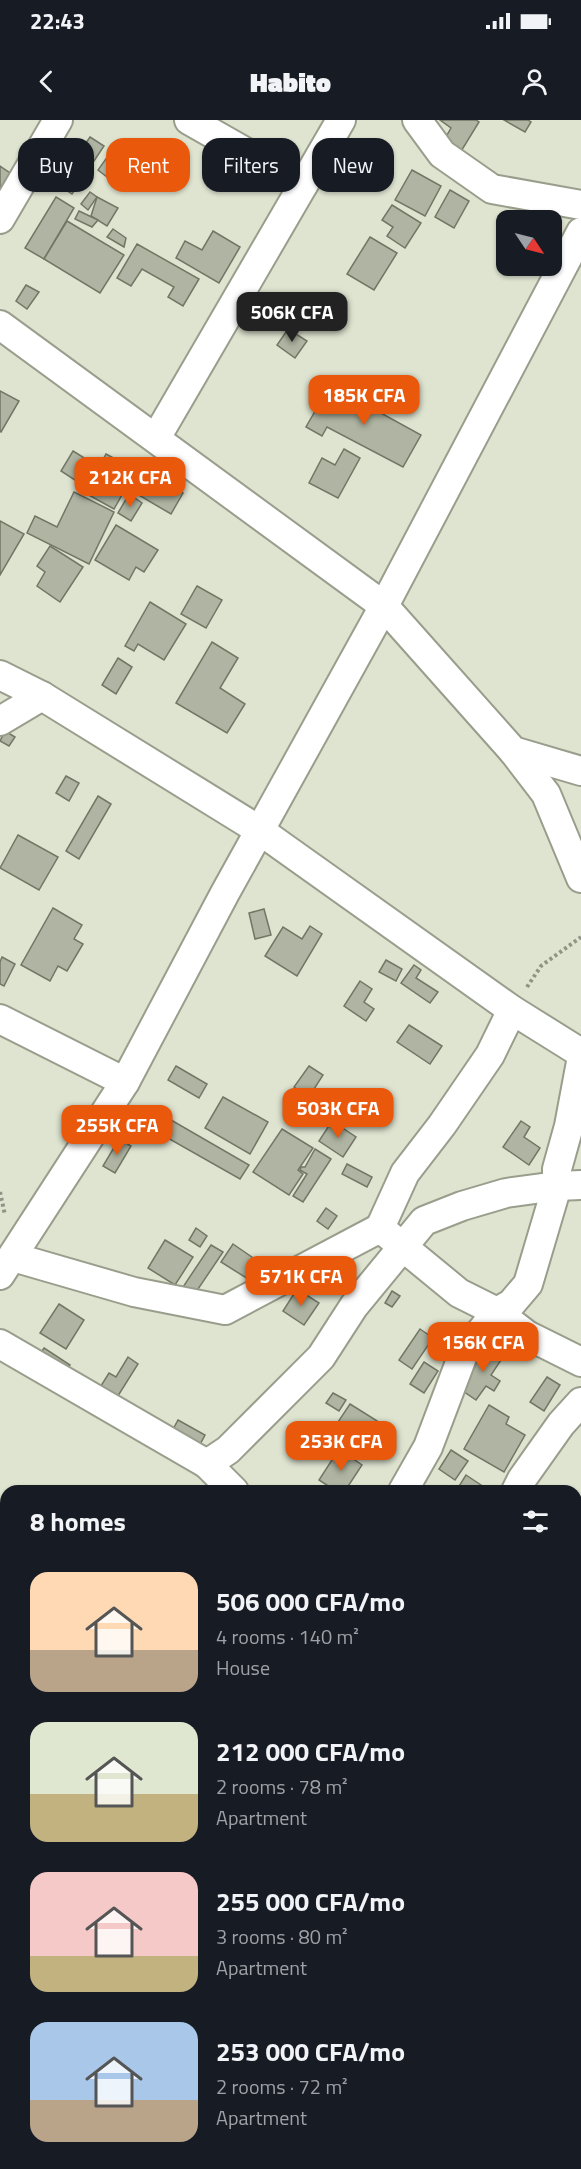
<!DOCTYPE html>
<html lang="en">
<head>
<meta charset="utf-8">
<style>
	body { margin:0; font-family:"Titillium Web",sans-serif; background:#20242c; color:#f1f3f6; height:100vh; display:flex; flex-direction:column; font-size:22px; white-space:nowrap }
	* { box-sizing:border-box; margin:0 }
	p { font-size:20px; color:#9ea1a6 }
	.icon { flex:none; width:33px; height:33px; fill:none; stroke:currentColor; stroke-width:2; stroke-linecap:round; stroke-linejoin:round }
	.map { position:relative; flex:1; overflow:hidden }
	.panel { position:absolute; left:0px; top:1365px; width:582px; height:684px; display:flex; flex-direction:column; background:#171b24; border-radius:18px 18px 0 0; box-shadow:0 2px 4px #0004 }
	.panel>* { flex:none }
	.hud { position:absolute; left:18px; top:18px; width:546px; height:54px; display:flex; gap:12px }
	.needle { width:39px; rotate:125deg }
	.tools { position:absolute; left:496px; top:90px; display:grid; gap:12px }
	.tools a { display:grid; place-items:center; width:66px; height:66px; border-radius:12px; background:#171b24; box-shadow:0 2px 4px #0004; font-size:30px }
	.price { position:absolute; translate:-50% -51px; padding:0 14px; border-radius:12px; background:#ea580c; color:#fff; font-size:20px; line-height:39px; filter:drop-shadow(0 2px 3px #0008) }
	.price::after { content:''; position:absolute; left:50%; top:36px; width:18px; height:14px; margin-left:-9px; background:inherit; clip-path:polygon(0 0,100% 0,50% 100%) }
	.price.selected { background:#222; color:#fff }
	ul { padding:0; list-style:none }
	li { display:flex; align-items:center; gap:18px; height:150px; padding:0 30px }
	li span { display:grid; place-items:center; flex:none; width:168px; height:120px; border-radius:18px; color:#555 }
	li>.icon { margin-inline-start:auto }
	span .icon { width:72px; height:72px; fill:#fffc; stroke-width:1 }
	li b { font-size:26px }
	h2 { display:flex; justify-content:space-between; align-items:center; height:72px; padding:0 30px; font-size:26px }
	.tag { padding:0 21px; border-radius:18px; background:#171b24; box-shadow:0 2px 4px #0004; font-size:21px; line-height:54px }
	.tag.selected { background:#ea580c; color:#fff }
	.status { display:flex; justify-content:space-between; align-items:center; height:42px; padding:0 30px; background:#171b24; direction:ltr }
	.status svg { height:16px; fill:currentColor }
	header { display:flex; justify-content:space-between; align-items:center; height:78px; padding:0 30px; background:#171b24; font-size:27px; font-weight:800 }
	.map>svg:first-child { display:block }
</style>
</head>
<body>
<div class="status"><b>22:43</b><svg viewBox="0 0 49 12"><path d="M0 12V9h3v3zM5 12V6h3v6zM10 12V3h3v9zM15 12V0h3v12zM26 1h20v11H26zM47 4h2v5h-2z"/></svg></div>
<header><svg class="icon" aria-label="back" viewBox="0 0 24 24"><path d="M15 5l-7 7 7 7"/></svg>Habito<svg class="icon" aria-label="person" viewBox="0 0 24 24"><circle cx="12" cy="8" r="4"/><path d="M4 21q1-7 8-7t8 7"/></svg></header>
<div class="map">
<svg width="581" height="2049" viewBox="0 0 581 2049">
	<rect width="100%" height="100%" fill="#dee4d0"/>
	<g fill="#afb5a2" stroke="#717665" stroke-width="1.5">
		<polygon points="476,0 479,2 460,33 443,22 451,8 440,0"/>
		<polygon points="504,0 528,0 531,2 525,12"/>
		<polygon points="90,17 104,26 72,74 60,66 71,50 61,43 70,27 79,33"/>
		<polygon points="113,29 121,35 113,46 119,50 111,60 98,50"/>
		<polygon points="159,31 178,43 165,63 147,51"/>
		<polygon points="0,46 10,53 0,69"/>
		<polygon points="412,50 441,66 425,96 395,80"/>
		<polygon points="450,70 469,81 454,108 435,97"/>
		<polygon points="90,72 97,77 88,90 81,84"/>
		<polygon points="56,77 74,88 44,139 25,128"/>
		<polygon points="97,77 118,88 107,106 91,96"/>
		<polygon points="392,85 421,103 405,128 387,116 393,107 382,100"/>
		<polygon points="79,91 98,100 92,107 75,99"/>
		<polygon points="67,101 124,135 100,173 44,139"/>
		<polygon points="113,109 126,118 124,127 107,117"/>
		<polygon points="213,111 240,127 219,163 176,138 185,121 202,130"/>
		<polygon points="370,117 397,133 374,170 347,154"/>
		<polygon points="137,124 199,159 183,186 168,177 174,167 142,149 131,166 117,158"/>
		<polygon points="26,165 39,172 27,189 16,181"/>
		<polygon points="318,175 331,182 323,195 311,188"/>
		<polygon points="288,209 307,221 295,238 277,225"/>
		<polygon points="330,265 421,315 403,347 327,307 322,316 306,307"/>
		<polygon points="0,271 19,281 1,312 0,311"/>
		<polygon points="344,329 360,338 338,378 309,363 322,338 335,345"/>
		<polygon points="73,331 94,344 81,364 61,351"/>
		<polygon points="106,334 136,350 114,389 85,373"/>
		<polygon points="149,353 183,373 171,394 137,374"/>
		<polygon points="74,372 114,392 89,444 27,413 35,396 57,407"/>
		<polygon points="129,374 142,383 131,401 118,393"/>
		<polygon points="0,401 24,414 0,455"/>
		<polygon points="116,405 158,430 144,452 136,447 129,460 95,440"/>
		<polygon points="50,426 83,447 60,482 37,466 45,452 37,446"/>
		<polygon points="197,466 222,480 206,508 181,494"/>
		<polygon points="150,482 186,504 164,540 138,524 134,531 125,526"/>
		<polygon points="212,522 238,538 220,568 245,584 227,613 176,583"/>
		<polygon points="118,538 132,547 116,574 102,565"/>
		<polygon points="5,611 15,617 9,626 0,621"/>
		<polygon points="66,656 79,663 69,681 56,673"/>
		<polygon points="98,676 111,684 79,739 66,731"/>
		<polygon points="18,715 58,737 39,770 0,748"/>
		<polygon points="53,788 82,805 74,819 83,824 67,851 58,846 50,861 21,845"/>
		<polygon points="264,789 271,815 255,819 249,793"/>
		<polygon points="310,806 322,814 297,856 265,836 283,807 302,819"/>
		<polygon points="2,837 15,844 4,866 0,864 0,842"/>
		<polygon points="386,840 402,849 396,861 379,852"/>
		<polygon points="414,845 421,850 416,858 438,872 430,883 401,863"/>
		<polygon points="360,861 372,869 364,882 374,889 366,901 344,886"/>
		<polygon points="409,905 442,926 430,944 397,922"/>
		<polygon points="176,946 207,964 199,978 168,960"/>
		<polygon points="309,946 323,955 309,977 294,967"/>
		<polygon points="223,977 268,1002 250,1034 205,1008"/>
		<polygon points="372,978 379,982 368,999 361,994"/>
		<polygon points="342,986 351,993 346,1001 336,994"/>
		<polygon points="152,989 249,1045 240,1059 143,1004"/>
		<polygon points="332,1001 356,1017 343,1037 319,1021"/>
		<polygon points="521,1001 530,1007 524,1017 540,1028 529,1045 503,1027"/>
		<polygon points="282,1009 313,1028 298,1050 303,1054 289,1075 253,1052"/>
		<polygon points="119,1019 131,1026 115,1053 103,1046"/>
		<polygon points="315,1029 331,1039 303,1082 293,1076 307,1054 300,1050 301,1047 305,1047"/>
		<polygon points="347,1044 372,1057 367,1067 342,1054"/>
		<polygon points="326,1088 337,1096 328,1109 317,1101"/>
		<polygon points="196,1108 207,1116 200,1127 189,1120"/>
		<polygon points="165,1120 193,1137 175,1165 148,1148"/>
		<polygon points="233,1124 259,1142 248,1159 221,1142"/>
		<polygon points="211,1125 223,1132 194,1175 183,1167"/>
		<polygon points="297,1169 319,1183 304,1205 283,1191"/>
		<polygon points="392,1171 400,1176 392,1187 385,1183"/>
		<polygon points="59,1184 84,1200 66,1229 40,1213"/>
		<polygon points="420,1209 433,1218 412,1249 399,1240"/>
		<polygon points="489,1224 505,1234 491,1255 500,1261 494,1271 486,1266 476,1280 460,1269"/>
		<polygon points="44,1228 70,1245 61,1259 35,1242"/>
		<polygon points="128,1237 138,1244 116,1279 99,1269 109,1253 116,1257"/>
		<polygon points="424,1242 438,1251 424,1273 410,1264"/>
		<polygon points="547,1257 560,1265 544,1291 530,1282"/>
		<polygon points="333,1273 346,1280 339,1291 326,1283"/>
		<polygon points="350,1284 382,1304 361,1338 341,1325 349,1314 336,1305"/>
		<polygon points="489,1285 509,1297 506,1304 525,1315 504,1352 464,1329"/>
		<polygon points="178,1300 205,1315 197,1330 170,1315"/>
		<polygon points="339,1329 362,1345 345,1371 336,1371 319,1360"/>
		<polygon points="451,1330 468,1341 455,1360 439,1349"/>
		<polygon points="466,1355 490,1371 456,1371"/>
		<polygon points="279,2043 296,2043 292,2049 275,2049"/>
		<polygon points="336,2043 364,2043 373,2049 345,2049"/>
		<polygon points="387,2043 431,2043 427,2049 383,2049"/>
	</g>
	<g fill="none" stroke-linecap="round" stroke-linejoin="round">
		<g stroke="#999e8c" stroke-width="32">
			<g id="minor">
				<polyline points="189,0 303,65"/>
				<polyline points="417,0 442,34 492,69 581,85"/>
				<polyline points="0,99 58,0"/>
				<polyline points="0,205 384,486 513,631 581,651"/>
				<polyline points="156,318 341,0"/>
				<polyline points="0,555 42,576 259,710 512,890 581,933"/>
				<polyline points="0,601 42,576"/>
				<polyline points="513,631 546,674 581,758"/>
				<polyline points="0,899 125,962"/>
				<polyline points="380,1108 405,1053 442,1005 490,935 512,890"/>
				<polyline points="13,1137 134,1172 225,1190 380,1108 459,1173 497,1192 527,1215 581,1242"/>
				<polyline points="0,1155 125,962 225,773 384,486 581,112"/>
				<polyline points="0,1224 207,1344 234,1371"/>
				<polyline points="207,1344 228,1330 321,1237 354,1186 424,1101 462,1086 506,1073 557,1066 581,1065"/>
				<polyline points="403,1371 428,1327 464,1232 497,1192 511,1184 528,1164 557,1066 557,1049 569,1006 581,942"/>
				<polyline points="516,1371 522,1359 561,1304 581,1282"/>
				<polyline points="576,1490 581,1489"/>
				<polyline points="576,1533 581,1529"/>
				<polyline points="576,1649 581,1648"/>
				<polyline points="0,1665 6,1690"/>
				<polyline points="0,1970 6,1972"/>
				<polyline points="576,2009 581,1991"/>
				<polyline points="0,2028 6,2028"/>
				<polyline points="50,2043 57,2049"/>
				<polyline points="135,2043 144,2049"/>
				<polyline points="479,2043 480,2049"/>
			</g>
		</g>
		<g stroke="#8f9485" stroke-width="4" stroke-dasharray="3 3" stroke-linecap="butt">
			<polyline points="527,867 541,846 581,817"/>
			<polyline points="0,1072 5,1095"/>
			<polyline points="567,2049 569,2043"/>
		</g>
		<use href="#minor" stroke="#fff" stroke-width="28"/>
	</g>
</svg>
<div class="tools">
<a><svg class="needle" viewBox="-14 -14 28 28"><path d="M0-13l5 13h-10z" fill="#e53935"/><path d="M0 13l5-13h-10z" fill="#9ea1a6"/></svg></a>
</div>
<b class="price selected" style="left:292px;top:223px">506K CFA</b>
<b class="price" style="left:364px;top:306px">185K CFA</b>
<b class="price" style="left:130px;top:388px">212K CFA</b>
<b class="price" style="left:338px;top:1019px">503K CFA</b>
<b class="price" style="left:117px;top:1036px">255K CFA</b>
<b class="price" style="left:301px;top:1187px">571K CFA</b>
<b class="price" style="left:483px;top:1253px">156K CFA</b>
<b class="price" style="left:341px;top:1352px">253K CFA</b>
<div class="hud">
<a class="tag">Buy</a>
<a class="tag selected">Rent</a>
<a class="tag">Filters</a>
<a class="tag">New</a>
</div>
<section class="panel">
<h2>8 homes<svg class="icon" aria-label="filters" viewBox="0 0 24 24"><path d="M4 7h16M4 17h16"/><circle cx="9" cy="7" r="2"/><circle cx="15" cy="17" r="2"/></svg></h2>
<ul>
<li><span style="background:linear-gradient(#ffd9b3 65%,#b9a48a 0)"><svg class="icon" aria-label="home" viewBox="0 0 24 24"><path d="M3 11l9-7 9 7M6 9v11h12V9"/></svg></span><div><b>506 000 CFA/mo</b><p>4 rooms · 140 m²</p><p>House</p></div></li>
<li><span style="background:linear-gradient(#dfe7d0 60%,#c2b280 0)"><svg class="icon" aria-label="home" viewBox="0 0 24 24"><path d="M3 11l9-7 9 7M6 9v11h12V9"/></svg></span><div><b>212 000 CFA/mo</b><p>2 rooms · 78 m²</p><p>Apartment</p></div></li>
<li><span style="background:linear-gradient(#f6c9c9 70%,#c2b280 0)"><svg class="icon" aria-label="home" viewBox="0 0 24 24"><path d="M3 11l9-7 9 7M6 9v11h12V9"/></svg></span><div><b>255 000 CFA/mo</b><p>3 rooms · 80 m²</p><p>Apartment</p></div></li>
<li><span style="background:linear-gradient(#a9c7e8 65%,#b9a48a 0)"><svg class="icon" aria-label="home" viewBox="0 0 24 24"><path d="M3 11l9-7 9 7M6 9v11h12V9"/></svg></span><div><b>253 000 CFA/mo</b><p>2 rooms · 72 m²</p><p>Apartment</p></div></li>
</ul>
</section>
</div>
</body>
</html>
